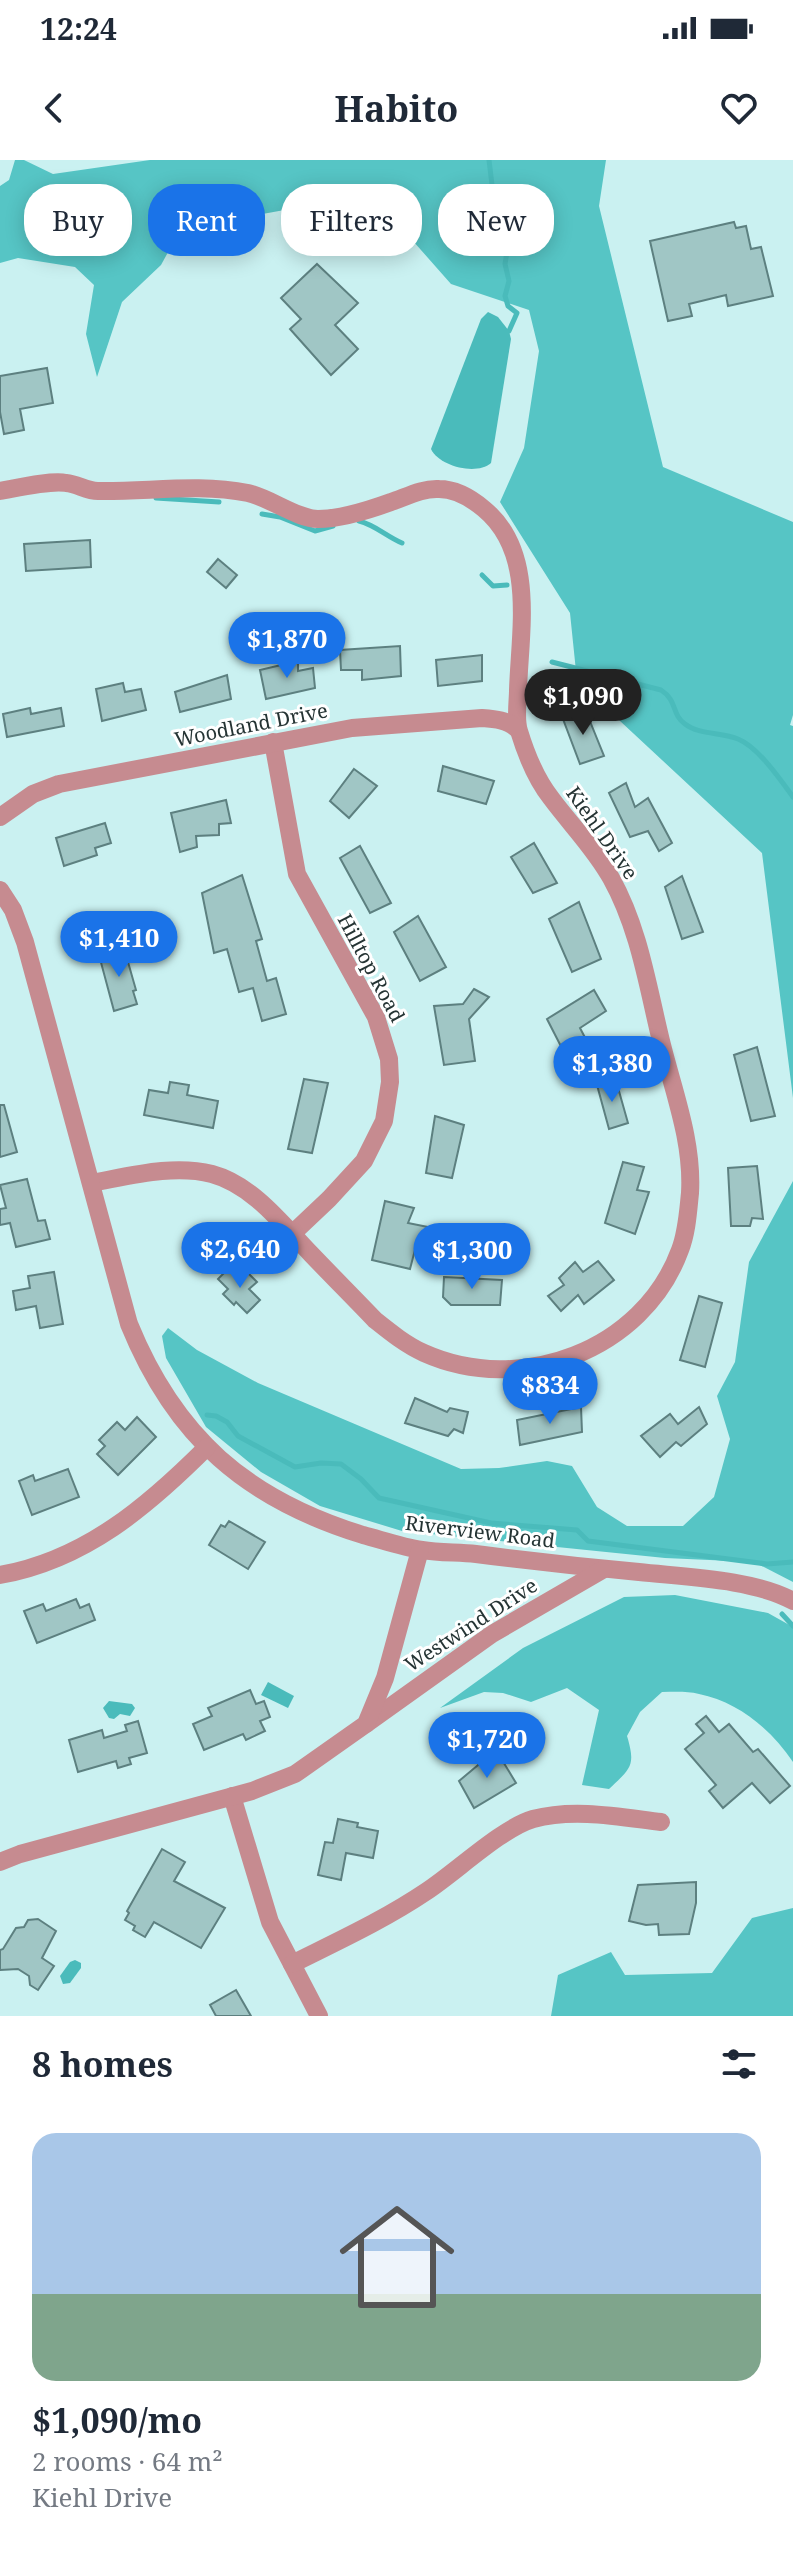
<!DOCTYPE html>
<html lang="en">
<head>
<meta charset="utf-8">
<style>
	body { margin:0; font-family:"Noto Serif",serif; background:#f2f2f3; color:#1f2937; height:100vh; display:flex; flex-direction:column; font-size:30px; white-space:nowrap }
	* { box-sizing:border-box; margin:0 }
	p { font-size:26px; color:#747a83 }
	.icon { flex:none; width:44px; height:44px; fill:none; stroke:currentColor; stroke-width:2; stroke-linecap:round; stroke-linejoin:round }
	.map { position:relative; height:1856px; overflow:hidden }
	.side { display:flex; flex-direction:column; background:#fff; flex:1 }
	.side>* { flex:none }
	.hud { position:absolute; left:24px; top:24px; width:746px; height:72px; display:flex; gap:16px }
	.price { position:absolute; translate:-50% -68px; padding:0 18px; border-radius:28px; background:#1a73e8; color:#fff; font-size:26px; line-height:52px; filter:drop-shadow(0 2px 4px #0008) }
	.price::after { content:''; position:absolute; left:50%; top:48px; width:24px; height:18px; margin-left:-12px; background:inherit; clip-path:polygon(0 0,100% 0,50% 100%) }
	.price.current { background:#222; color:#fff }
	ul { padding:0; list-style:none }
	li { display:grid; align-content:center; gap:16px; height:424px; padding:0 32px }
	li span { display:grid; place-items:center; height:248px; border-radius:24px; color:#555 }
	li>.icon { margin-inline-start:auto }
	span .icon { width:144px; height:144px; fill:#fffc; stroke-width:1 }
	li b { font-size:34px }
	h2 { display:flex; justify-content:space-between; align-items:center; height:96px; padding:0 32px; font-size:34px }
	.chip { padding:0 28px; border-radius:32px; background:#fff; box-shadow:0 4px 20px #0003; font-size:28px; line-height:72px }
	.chip.current { background:#1a73e8; color:#fff }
	.status { display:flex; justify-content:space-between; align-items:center; height:56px; padding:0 40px; background:#fff; direction:ltr }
	.status svg { height:22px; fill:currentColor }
	header { display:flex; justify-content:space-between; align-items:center; height:104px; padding:0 32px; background:#fff; font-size:36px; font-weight:700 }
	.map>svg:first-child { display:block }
</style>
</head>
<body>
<div class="status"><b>12:24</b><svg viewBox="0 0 49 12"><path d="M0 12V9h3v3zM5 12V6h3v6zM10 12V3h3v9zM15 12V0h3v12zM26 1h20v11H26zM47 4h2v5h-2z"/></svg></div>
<header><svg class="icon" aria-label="back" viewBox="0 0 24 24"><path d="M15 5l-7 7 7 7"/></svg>Habito<svg class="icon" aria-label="heart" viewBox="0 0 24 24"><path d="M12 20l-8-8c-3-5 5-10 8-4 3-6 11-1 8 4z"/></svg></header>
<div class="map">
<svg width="793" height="1856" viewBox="0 0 793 1856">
	<rect width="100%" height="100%" fill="#caf1f1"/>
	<g fill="#56c5c5">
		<polygon points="15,0 24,0 53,14 150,0 606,0 599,46 663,307 793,362 793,555 790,565 793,566 793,938 762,693 577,521 570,453 500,342 524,288 539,191 529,150 451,124 383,47 356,37 257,55 220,37 190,52 161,105 122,142 97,217 86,174 94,125 75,107 18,98 0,103 0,26 9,20"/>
		<polygon points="793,1021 793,1422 754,1402 665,1398 402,1371 320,1346 261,1312 206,1267 166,1198 162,1176 168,1168 197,1190 258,1223 461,1309 499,1308 547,1301 572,1306 597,1347 627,1366 683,1366 714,1337 730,1279 717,1236 735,1202 749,1102"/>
		<path d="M675,1435L768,1453L793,1467V1602C771,1569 738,1542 699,1534C687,1531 674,1532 662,1532L640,1552L627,1576C636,1606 631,1608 609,1629L582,1625L599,1550L567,1528L531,1542L503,1533L484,1532L440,1548L523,1488L624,1437Z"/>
		<polygon points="793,1748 793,1856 551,1856 558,1815 611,1792 625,1815 712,1813 752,1758"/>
	</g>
	<g fill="#4abbbb">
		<path d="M488,152L498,157L509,171L511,179L491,303C476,316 439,306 431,289L481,159Z"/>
		<polygon points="268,1522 294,1536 288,1548 261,1535"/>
		<polygon points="109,1541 132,1544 135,1548 130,1556 120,1554 114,1559 109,1558 103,1548"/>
		<polygon points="75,1800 81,1803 81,1808 70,1823 63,1824 60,1816 70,1802"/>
	</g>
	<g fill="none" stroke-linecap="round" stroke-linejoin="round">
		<g stroke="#4abbbb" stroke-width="5">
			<polyline points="489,0 496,58 503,66 504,83 508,86 505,104 509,121 505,136 508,146 517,153 509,171"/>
			<polyline points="156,338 219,342"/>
			<polyline points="262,354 280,357 315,371 333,366"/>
			<path d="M359,361C375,365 386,376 402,383"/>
			<polyline points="482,415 493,426 507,425"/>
			<path d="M552,502L661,530C678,541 671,554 685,564C699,575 722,572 738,579C758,587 780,619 793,637"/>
			<polyline points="207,1255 216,1256 227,1262 238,1276 295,1307 321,1303 341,1304 361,1319 379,1338 491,1363 577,1370 588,1381 767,1404 793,1402"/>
			<polyline points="782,1454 793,1466"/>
		</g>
	</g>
	<g fill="#a0c6c5" stroke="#5d8080" stroke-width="2">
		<polygon points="734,62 736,68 746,66 751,89 761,87 773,136 728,146 726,135 689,144 692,156 668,161 650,81"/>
		<polygon points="317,104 358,143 335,165 358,189 331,215 290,169 301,159 281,138"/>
		<polygon points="47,208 53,243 20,249 24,270 4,274 0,252 0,216"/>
		<polygon points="90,380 91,407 26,411 24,384"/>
		<polygon points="218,399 237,415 226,428 207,412"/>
		<polygon points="400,486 401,516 362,520 362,510 341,510 340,490"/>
		<polygon points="482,495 482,521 438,526 436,500"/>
		<polygon points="298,501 298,511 313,508 315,528 266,539 260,510"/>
		<polygon points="227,515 231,539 180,552 175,532"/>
		<polygon points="123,523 125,532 141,529 146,550 102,561 96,529"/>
		<polygon points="30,548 31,554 61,548 64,566 7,577 3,554"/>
		<polygon points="585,549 604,596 580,604 563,559"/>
		<polygon points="443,606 494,621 486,644 438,631"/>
		<polygon points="354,609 377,626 349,658 330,641"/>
		<polygon points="626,623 635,647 648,638 672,683 659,691 648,671 630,677 609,633"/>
		<polygon points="226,640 231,663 219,664 219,675 196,676 197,687 180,692 171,653"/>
		<polygon points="105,663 111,683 95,688 97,695 64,706 56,678"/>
		<polygon points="534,683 557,723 533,733 511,697"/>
		<polygon points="360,686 391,743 370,753 340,698"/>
		<polygon points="242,715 262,779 256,781 267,821 276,818 286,854 262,861 253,828 239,832 227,789 214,793 202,733"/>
		<polygon points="682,716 703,772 682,779 665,727"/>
		<polygon points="579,742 601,799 572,812 549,759"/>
		<polygon points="418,756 446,807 420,821 394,772"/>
		<polygon points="124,788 136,830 133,831 137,844 114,851 99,795"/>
		<polygon points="474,829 489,837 469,859 475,901 444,905 434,846 463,844"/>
		<polygon points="594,830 606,851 580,868 590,887 568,900 547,859"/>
		<polygon points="757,887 775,956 751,961 734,895"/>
		<polygon points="615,917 628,963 609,969 597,925"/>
		<polygon points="304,919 328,923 312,993 288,989"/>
		<polygon points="170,922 189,925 187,935 218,941 213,968 144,955 149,930 168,933"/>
		<polygon points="0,945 4,945 17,992 0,997"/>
		<polygon points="435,956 464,965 452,1018 426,1013"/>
		<polygon points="623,1002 644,1007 637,1030 649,1032 635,1074 605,1063"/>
		<polygon points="757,1006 763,1059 752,1058 750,1066 731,1066 728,1008"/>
		<polygon points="27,1019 38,1061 45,1060 50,1079 16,1087 10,1063 0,1065 0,1049 6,1048 0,1025"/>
		<polygon points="385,1041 414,1048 408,1063 428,1067 423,1080 418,1078 410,1109 372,1100"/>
		<polygon points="598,1101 614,1120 584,1144 578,1135 561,1151 548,1136 564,1125 559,1118 575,1102 583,1112"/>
		<polygon points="228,1109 238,1119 246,1111 257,1122 249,1129 260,1140 247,1153 236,1142 234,1145 223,1134 228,1129 218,1119"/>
		<polygon points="54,1112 63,1164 40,1168 36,1146 16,1150 13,1131 30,1128 28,1116"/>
		<polygon points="444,1117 502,1120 500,1145 451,1145 443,1137"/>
		<polygon points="699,1136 722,1143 705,1207 680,1200"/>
		<polygon points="415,1238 447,1252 450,1248 468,1252 463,1273 454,1269 448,1276 405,1263"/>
		<polygon points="581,1247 582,1272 520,1285 517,1260"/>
		<polygon points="699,1247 707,1264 681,1286 676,1282 660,1297 641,1276 670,1254 678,1264"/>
		<polygon points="137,1257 156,1277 118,1315 97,1294 105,1286 99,1280 117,1262 125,1270"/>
		<polygon points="68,1309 79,1337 32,1355 19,1321 33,1315 35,1321"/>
		<polygon points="229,1361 265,1382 248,1409 209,1385 221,1365 225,1367"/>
		<polygon points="76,1439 80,1448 89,1444 95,1460 37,1483 24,1451 43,1444 46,1451"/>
		<polygon points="250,1530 256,1544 264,1541 270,1557 260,1561 265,1571 246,1580 243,1574 204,1590 193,1564 212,1556 208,1548"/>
		<polygon points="706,1556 719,1572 729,1564 753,1592 758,1589 790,1626 770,1643 752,1623 723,1648 709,1631 716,1625 685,1589 704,1573 696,1564"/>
		<polygon points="138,1561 147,1593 129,1598 131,1604 118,1608 116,1601 78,1612 69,1580 102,1570 104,1578 127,1571 125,1565"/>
		<polygon points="496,1590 516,1623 474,1648 459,1621"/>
		<polygon points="338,1659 358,1663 357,1667 378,1671 373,1698 346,1693 341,1720 318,1715 325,1682 333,1683"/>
		<polygon points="162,1689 185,1702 174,1721 225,1748 201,1788 154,1762 145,1777 133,1770 135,1766 125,1760 129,1753 127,1751"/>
		<polygon points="696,1722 696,1743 689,1774 659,1775 658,1764 646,1765 629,1761 638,1725"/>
		<polygon points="38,1759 56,1771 42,1798 54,1806 38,1830 30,1825 29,1816 18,1809 0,1810 0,1790 3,1789 16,1768 24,1767 28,1760"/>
		<polygon points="236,1830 251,1856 216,1856 210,1845"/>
	</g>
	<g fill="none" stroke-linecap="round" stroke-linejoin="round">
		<g stroke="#c68b90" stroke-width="18">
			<path d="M0,331C17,328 51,320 66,323C78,324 86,331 98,331C148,332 198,323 248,333C270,338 298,359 318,359C341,359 369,350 391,342C406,337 422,328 439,329C455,329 471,338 484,349C536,392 520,470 518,530C518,542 515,559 519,571C526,594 536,619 551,638C571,665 595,689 611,718C640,770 648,829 662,885C674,933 693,982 690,1033C688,1052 687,1072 680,1090C643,1191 520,1236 424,1193C406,1185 390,1172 375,1160C354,1138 332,1116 311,1094C283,1065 253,1025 212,1014C173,1004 130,1016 91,1023"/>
			<polyline points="273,582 297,714 376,857 389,899 390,922 384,961 364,1001 329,1039 292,1074"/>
			<path d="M0,657L33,634L59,624L352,568L482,558C495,559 508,560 517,569"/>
			<path d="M0,730L13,750L25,782L129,1164C175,1277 246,1339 363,1375C382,1380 402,1387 422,1390C440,1393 458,1392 476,1394C530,1401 584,1407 639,1412C684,1417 754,1419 793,1441"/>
			<path d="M0,1415C85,1400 148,1346 207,1287"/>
			<polyline points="366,1564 492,1474 604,1409"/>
			<polyline points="232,1636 270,1762 319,1856"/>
			<polyline points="0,1702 20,1694 252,1631 295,1614 366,1564 385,1518 420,1390"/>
			<path d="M292,1804C338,1781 384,1760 427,1731C456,1712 502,1668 533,1659C574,1648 620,1657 661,1662"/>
		</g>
	</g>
	<g text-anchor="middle" stroke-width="6" stroke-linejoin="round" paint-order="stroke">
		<g font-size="20" fill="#253434" stroke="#fff">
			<text transform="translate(251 565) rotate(-11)" y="7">Woodland Drive</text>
			<text transform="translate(602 673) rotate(55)" y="7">Kiehl Drive</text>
			<text transform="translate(371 808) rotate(62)" y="7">Hilltop Road</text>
			<text transform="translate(480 1372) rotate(7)" y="7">Riverview Road</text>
			<text transform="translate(471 1465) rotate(-33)" y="7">Westwind Drive</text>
		</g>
	</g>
</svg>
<b class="price" style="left:287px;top:520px">$1,870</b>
<b class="price current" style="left:583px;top:577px">$1,090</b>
<b class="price" style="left:119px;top:819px">$1,410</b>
<b class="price" style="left:612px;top:944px">$1,380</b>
<b class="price" style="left:240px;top:1130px">$2,640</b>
<b class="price" style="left:472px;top:1131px">$1,300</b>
<b class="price" style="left:550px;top:1266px">$834</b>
<b class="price" style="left:487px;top:1620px">$1,720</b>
<div class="hud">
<a class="chip">Buy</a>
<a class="chip current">Rent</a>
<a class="chip">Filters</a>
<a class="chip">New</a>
</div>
</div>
<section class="side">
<h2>8 homes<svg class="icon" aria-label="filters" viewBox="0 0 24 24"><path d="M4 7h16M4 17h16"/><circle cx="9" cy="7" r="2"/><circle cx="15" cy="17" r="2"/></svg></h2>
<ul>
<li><span style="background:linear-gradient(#a9c7e8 65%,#7fa58c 0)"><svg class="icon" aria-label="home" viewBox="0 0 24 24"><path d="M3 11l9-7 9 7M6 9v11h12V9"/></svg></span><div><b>$1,090/mo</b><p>2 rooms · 64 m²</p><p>Kiehl Drive</p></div></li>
</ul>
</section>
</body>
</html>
